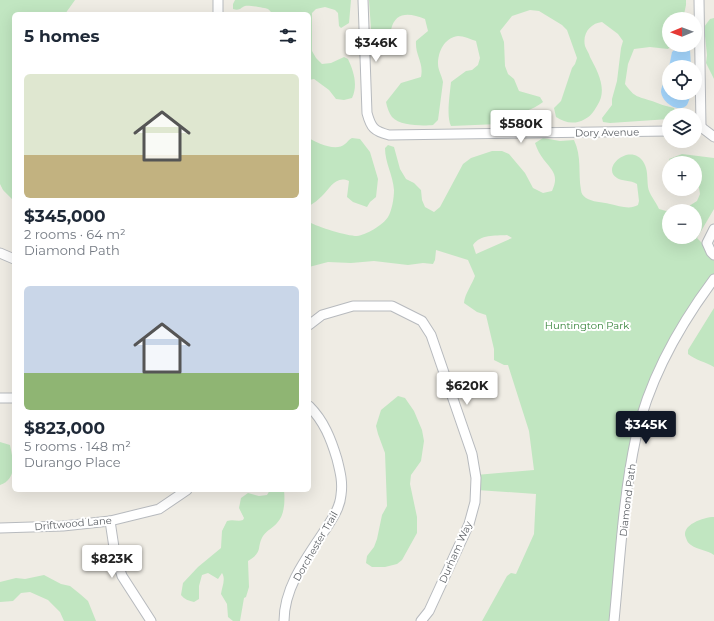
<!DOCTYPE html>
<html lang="en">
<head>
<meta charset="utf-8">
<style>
	body { margin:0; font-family:Montserrat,sans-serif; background:#f2f2f3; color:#1f2937; height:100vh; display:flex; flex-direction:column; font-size:15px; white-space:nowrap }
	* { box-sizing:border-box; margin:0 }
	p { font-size:13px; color:#747a83 }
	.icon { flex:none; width:22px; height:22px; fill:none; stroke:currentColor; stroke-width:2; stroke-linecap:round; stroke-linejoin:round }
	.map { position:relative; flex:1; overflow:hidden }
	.side { position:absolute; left:12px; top:12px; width:299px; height:480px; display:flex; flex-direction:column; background:#fff; border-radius:6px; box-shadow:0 4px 16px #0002 }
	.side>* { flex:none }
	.needle { width:26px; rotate:269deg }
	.buttons { position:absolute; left:662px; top:12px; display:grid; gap:8px }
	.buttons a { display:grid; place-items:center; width:40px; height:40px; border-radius:50%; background:#fff; box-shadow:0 4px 16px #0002; font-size:20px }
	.price { position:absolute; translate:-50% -34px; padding:0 9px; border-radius:4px; background:#fff; color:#222; font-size:13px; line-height:26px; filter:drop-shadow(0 1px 2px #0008) }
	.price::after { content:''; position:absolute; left:50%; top:24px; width:12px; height:9px; margin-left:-6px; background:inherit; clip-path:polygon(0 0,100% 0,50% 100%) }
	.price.active { background:#111827; color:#fff }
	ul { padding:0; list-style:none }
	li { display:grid; align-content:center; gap:8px; height:212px; padding:0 12px }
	li span { display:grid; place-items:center; height:124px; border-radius:6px; color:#555 }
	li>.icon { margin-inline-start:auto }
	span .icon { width:72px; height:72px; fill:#fffc; stroke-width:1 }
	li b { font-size:17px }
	h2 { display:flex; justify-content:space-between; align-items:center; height:48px; padding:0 12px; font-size:17px }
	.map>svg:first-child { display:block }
</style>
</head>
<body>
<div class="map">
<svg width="714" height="621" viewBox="0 0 714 621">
	<rect width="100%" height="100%" fill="#efece4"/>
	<g fill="#c1e6c1" fill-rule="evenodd">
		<polygon points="0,0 75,0 65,14 14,14 14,201 3,190 0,184"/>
		<path d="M235,0H351L349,23L341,28L339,26L338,13L335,10L325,7L316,9L312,13V51L316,58L322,64L331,63L344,57L348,59C354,72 358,85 352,98L344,100L336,99L329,90L314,79L309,80V14H273C271,12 270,11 268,9C265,8 249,5 245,6C240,8 240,11 233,9V4Z"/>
		<path d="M369,0H686V5L683,19H669V45H672L668,49L650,47L634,49L628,64L625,84C635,98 637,96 652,101C659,104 666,106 674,108L677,115H669V119L610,123L603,122L602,118L612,105V99L617,81L621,48L623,41L618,34L602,22C591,23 582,33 585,46C586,49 589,53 590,57C598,72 608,90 597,106C594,111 591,116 585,119C575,125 565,123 556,117L554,108L561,101L572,68L575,64L577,58L567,30L562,25L539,11L530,10L512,16L500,31L504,42L505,66L508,74L514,79L519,91L540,97L543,102C530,112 513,114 499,124L451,126C446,117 450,93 451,82L466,71L472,70L478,65L480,58L476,41C470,39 464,36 458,36C444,38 438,52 438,64C438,70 442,76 443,82L438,120L433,125C423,126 400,126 392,117C389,113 387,107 386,102L401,83L421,77C424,62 415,56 416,41L428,31L425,19C410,13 395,11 391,30C383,33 378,36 371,29Z"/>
		<polygon points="714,18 714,79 706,63 707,55 704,27 710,19"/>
		<path d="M309,138C317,143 336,152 345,144C348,142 348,140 352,138L360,139L370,152L378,179L376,197L370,202L367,207L353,202L347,197L349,181C336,175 330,188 322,196C318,200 314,203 309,206Z"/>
		<path d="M543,138L560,141L574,140C582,157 578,173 581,190C581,193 583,196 586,198C592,202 602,202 610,204C619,206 630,210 638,205L639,201L637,184C631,180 621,181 617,178C600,168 631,141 644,163C648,170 647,178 648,187C649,194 656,202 659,209L666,211L689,206L697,201L700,194L699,188L695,184V163H672L670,162L669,159L682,154L714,158V209L697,238L714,255V280L661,370L636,447L616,621H482L507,576L511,573L516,574L534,534L536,494L477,490L476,475L534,470L529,431L508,365H504L494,360V349L486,315L477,312L464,303C465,293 472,285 475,276L468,260L436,250L435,260L433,264L423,263L408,265L374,261L351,263L328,262L309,267V222C318,227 347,236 357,236C366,235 383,225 388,217C392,210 394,198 394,190C393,175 385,163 385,148L388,145L394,147L400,169L406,179L414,183L421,190L422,200L425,207L434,212L440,207L463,164L471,158L492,151H502L509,154L525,173L533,188L543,193L552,191C559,176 553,171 544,160C540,155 537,149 535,143ZM669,211H695V237H669ZM507,235L512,238L476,254L473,245C481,234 494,236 507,235Z"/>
		<path d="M714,308V367C706,362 695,360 688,354V350Z"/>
		<polygon points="398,396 405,398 414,411 422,430 424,441 421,461 411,475 410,484 417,517 417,533 402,560 397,564 385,567 372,567 366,563 367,556 374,547 377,539 382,515 387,506 385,453 378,434 376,426 381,410"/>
		<path d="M0,442L10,445C13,460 18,479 0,485Z"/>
		<path d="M270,490H284C285,500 285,515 277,523C273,528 267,530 263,536C256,548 264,551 248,561L249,587L246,597L244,598L240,621H233L228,617L227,604L221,594C222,587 226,579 222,573L218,579L208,573L202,575L199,586V599L194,602C189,601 184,599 181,595L183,583L198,567L221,548L222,531L227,521C233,519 238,522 243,520L244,518L239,508L241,498L248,493L259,496L267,495Z"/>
		<path d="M714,517V555C707,550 698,550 691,545C688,543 687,541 686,538C680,525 704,517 714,517Z"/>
		<polygon points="44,575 61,584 70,586 80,594 88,601 96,621 64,621 60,612 48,600 30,592 21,593 13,601 0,602 0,582 16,578 25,579"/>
	</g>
	<g fill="#a5d7fe">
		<path d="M679,46C683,45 686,47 690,50L691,67H669L672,52Z"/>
		<path d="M669,69V93H691C690,97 689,101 687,105C678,114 662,102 661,92C661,85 668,77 669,69Z"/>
	</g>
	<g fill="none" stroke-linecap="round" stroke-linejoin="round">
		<g stroke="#b7babe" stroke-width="11">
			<g id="minor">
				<polyline points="218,0 218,14"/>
				<path d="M363,0L367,113C371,128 374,131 389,135L669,131"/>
				<polyline points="699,0 701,127"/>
				<polyline points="696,128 701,127 714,137"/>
				<polyline points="714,229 707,243 711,252 714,255"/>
				<polyline points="0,253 14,259"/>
				<polyline points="309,325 322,315 353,306 392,306 422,321 431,335 472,454 476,478 475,502 469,524 429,611 421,621"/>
				<polyline points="0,398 14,398"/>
				<polyline points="110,521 115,554 122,576 151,621"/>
				<polyline points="0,528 63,526 110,521 159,509 187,490"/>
				<path d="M284,621C284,587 307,557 325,530C332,519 340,508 341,495C343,482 340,471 337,459C331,439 324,421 309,406"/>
				<path d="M614,621C620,560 623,497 636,437C649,379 679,326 714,279"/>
			</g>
		</g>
		<use href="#minor" stroke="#fff" stroke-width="9"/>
	</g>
	<g text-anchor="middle" stroke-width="4" stroke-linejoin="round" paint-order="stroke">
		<g font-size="10" fill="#5c6065" stroke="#fff">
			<text transform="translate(607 132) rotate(-1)" y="4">Dory Avenue</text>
			<text transform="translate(627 500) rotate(-83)" y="4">Diamond Path</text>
			<text transform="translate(73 523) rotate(-5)" y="4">Driftwood Lane</text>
			<text transform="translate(315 546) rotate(-60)" y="4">Dorchester Trail</text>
			<text transform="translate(455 552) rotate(-66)" y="4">Durham Way</text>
		</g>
		<g font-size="10" fill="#358339" stroke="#fff">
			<text x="587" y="329">Huntington Park</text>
		</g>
	</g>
</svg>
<div class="buttons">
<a><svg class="needle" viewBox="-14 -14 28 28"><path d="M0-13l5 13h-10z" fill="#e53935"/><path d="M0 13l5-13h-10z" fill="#747a83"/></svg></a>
<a><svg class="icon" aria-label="locate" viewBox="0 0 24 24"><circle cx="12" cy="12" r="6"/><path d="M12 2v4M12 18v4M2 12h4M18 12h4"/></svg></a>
<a><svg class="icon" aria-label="layers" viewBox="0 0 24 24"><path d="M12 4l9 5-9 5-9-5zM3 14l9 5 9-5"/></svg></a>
<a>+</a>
<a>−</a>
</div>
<b class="price" style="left:376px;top:63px">$346K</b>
<b class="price" style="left:521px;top:144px">$580K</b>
<b class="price" style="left:467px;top:406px">$620K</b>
<b class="price active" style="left:646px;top:445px">$345K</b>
<b class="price" style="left:112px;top:579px">$823K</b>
<section class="side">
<h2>5 homes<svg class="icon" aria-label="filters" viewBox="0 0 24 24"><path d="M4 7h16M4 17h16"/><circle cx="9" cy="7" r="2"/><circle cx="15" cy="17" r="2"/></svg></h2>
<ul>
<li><span style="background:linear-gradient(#dfe7d0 65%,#c2b280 0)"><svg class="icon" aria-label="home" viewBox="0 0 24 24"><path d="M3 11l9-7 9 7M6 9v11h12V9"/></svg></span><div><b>$345,000</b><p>2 rooms · 64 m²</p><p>Diamond Path</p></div></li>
<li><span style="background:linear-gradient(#c9d6e8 70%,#8fb573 0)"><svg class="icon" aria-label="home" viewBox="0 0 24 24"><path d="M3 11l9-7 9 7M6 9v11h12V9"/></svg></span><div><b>$823,000</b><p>5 rooms · 148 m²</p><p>Durango Place</p></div></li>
</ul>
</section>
</div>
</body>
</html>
